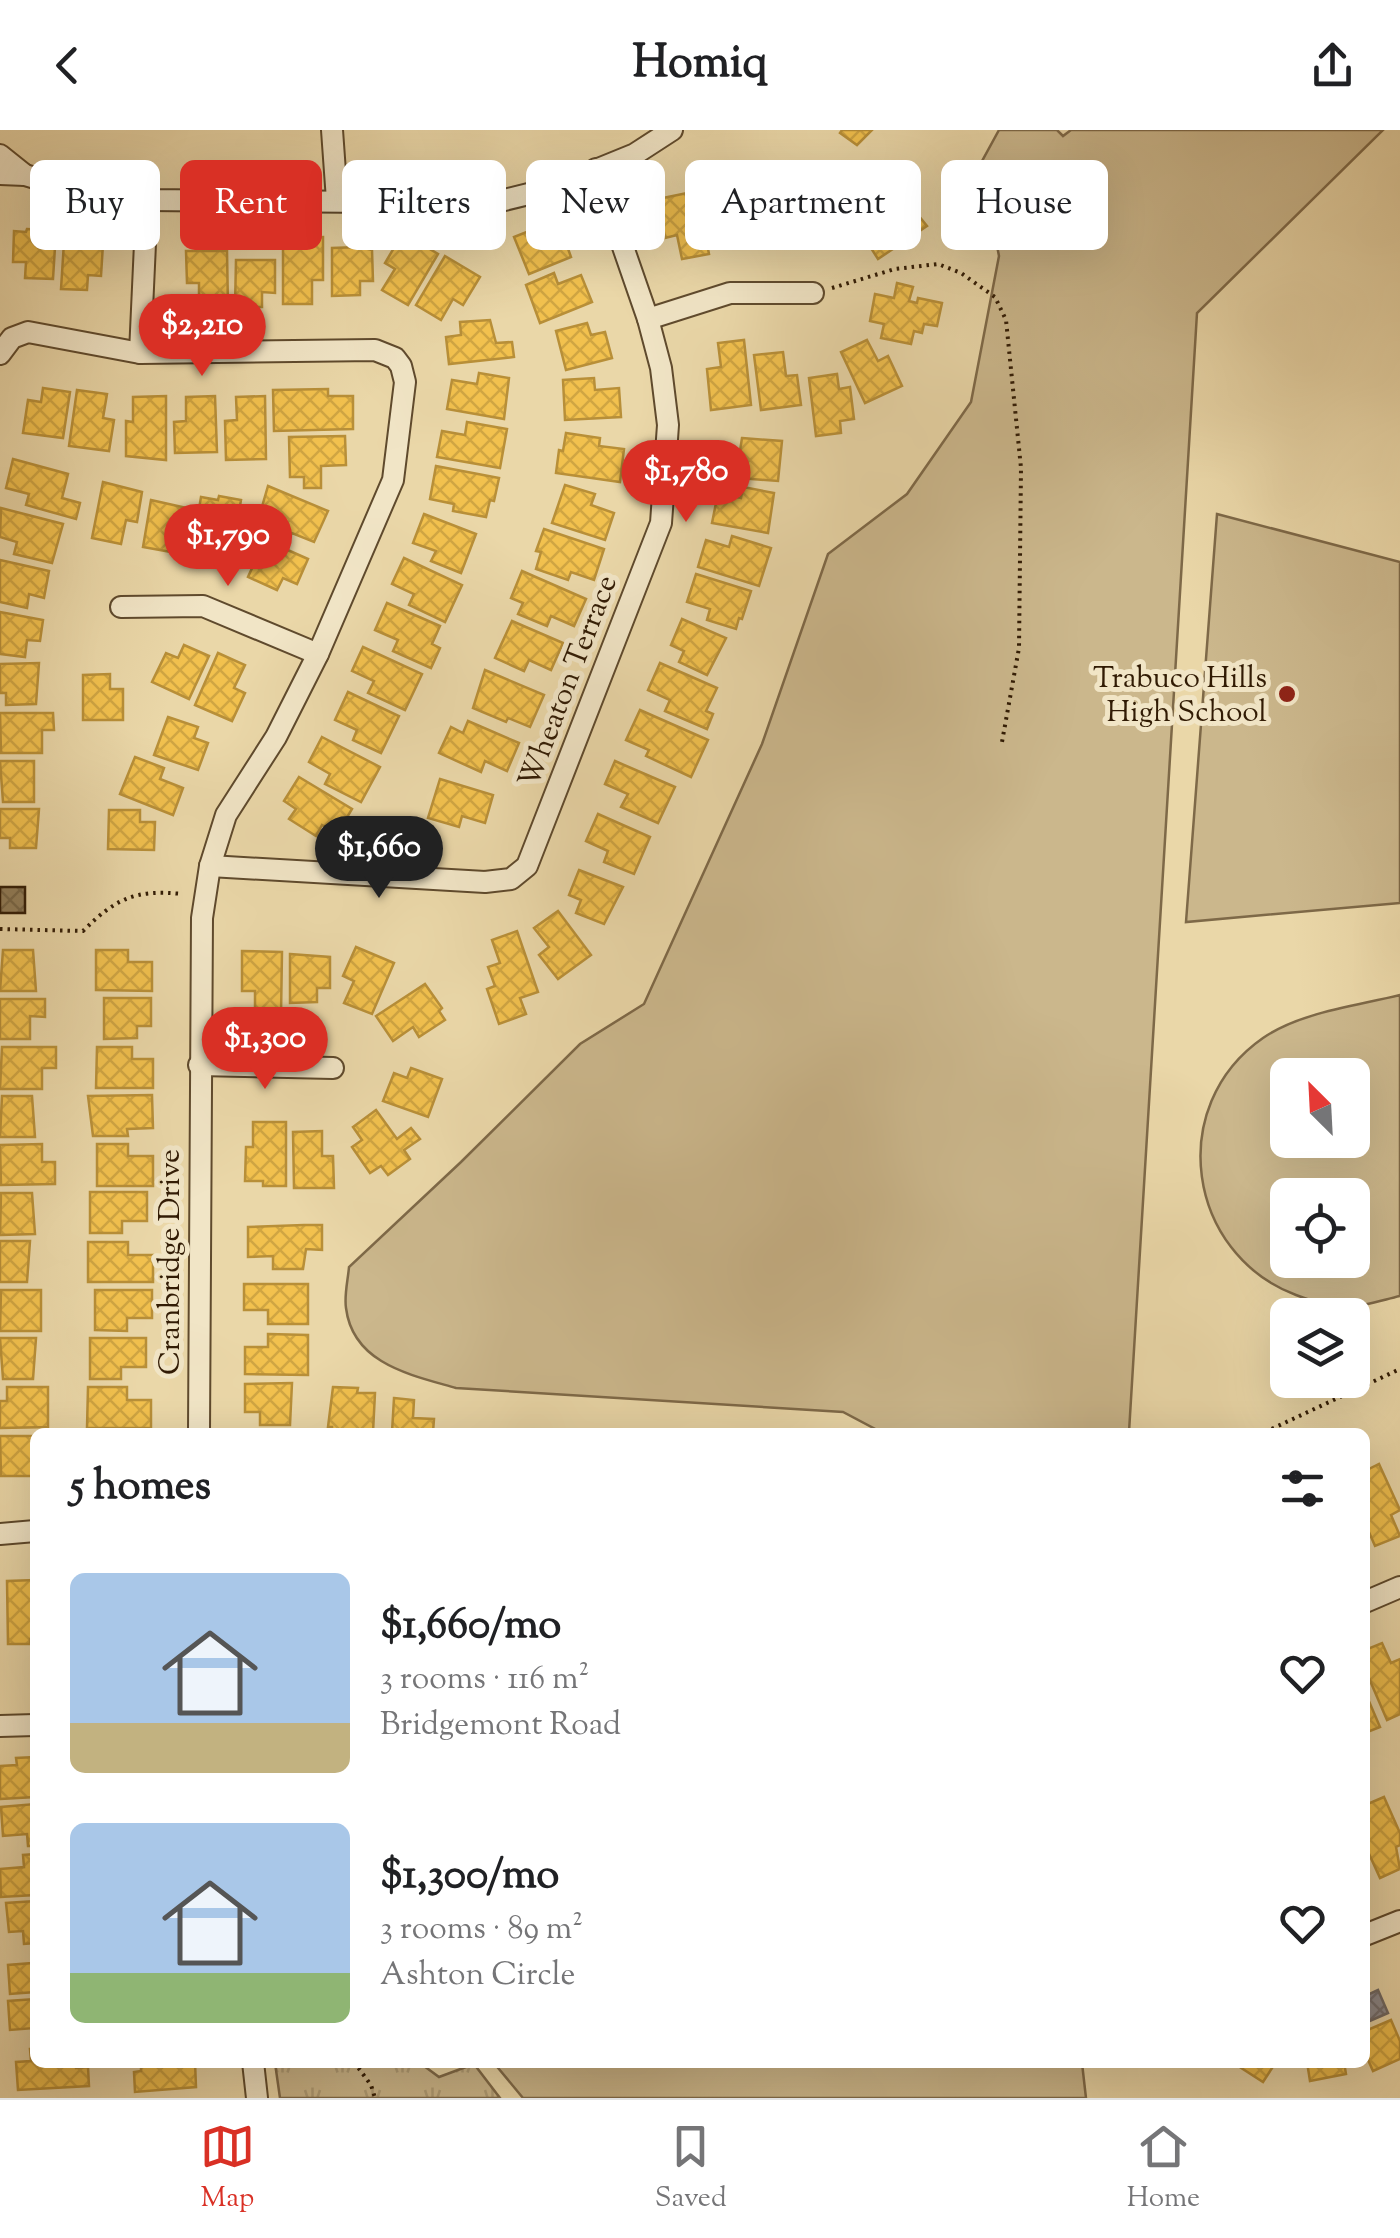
<!DOCTYPE html>
<html lang="en">
<head>
<meta charset="utf-8">
<style>
	body { margin:0; font-family:"Sorts Mill Goudy",serif; background:#f6f6f6; color:#202124; height:100vh; display:flex; flex-direction:column; font-size:38px; white-space:nowrap }
	* { box-sizing:border-box; margin:0 }
	p { font-size:32px; color:#757577 }
	.icon { flex:none; width:55px; height:55px; fill:none; stroke:currentColor; stroke-width:2; stroke-linecap:round; stroke-linejoin:round }
	.map { position:relative; flex:1; overflow:hidden }
	.drawer { position:absolute; left:30px; top:1298px; width:1340px; height:640px; display:flex; flex-direction:column; background:#fff; border-radius:15px; box-shadow:0 10px 40px #0002 }
	.drawer>* { flex:none }
	.banner { position:absolute; left:30px; top:30px; width:1340px; height:90px; display:flex; gap:20px }
	.needle { width:65px; rotate:336deg }
	.fabs { position:absolute; left:1270px; top:928px; display:grid; gap:20px }
	.fabs a { display:grid; place-items:center; width:100px; height:100px; border-radius:15px; background:#fff; box-shadow:0 10px 40px #0002; font-size:50px }
	.price { position:absolute; translate:-50% -85px; padding:0 22px; border-radius:35px; background:#d93025; color:#fff; font-size:32px; line-height:65px; filter:drop-shadow(0 2px 5px #0008) }
	.price::after { content:''; position:absolute; left:50%; top:60px; width:30px; height:22px; margin-left:-15px; background:inherit; clip-path:polygon(0 0,100% 0,50% 100%) }
	.price.current { background:#222; color:#fff }
	ul { padding:0; list-style:none }
	li { display:flex; align-items:center; gap:30px; height:250px; padding:0 40px }
	li span { display:grid; place-items:center; flex:none; width:280px; height:200px; border-radius:15px; color:#555 }
	li>.icon { margin-inline-start:auto }
	span .icon { width:120px; height:120px; fill:#fffc; stroke-width:1 }
	li b { font-size:42px }
	h2 { display:flex; justify-content:space-between; align-items:center; height:120px; padding:0 40px; font-size:42px }
	.tag { padding:0 35px; border-radius:15px; background:#fff; box-shadow:0 10px 40px #0002; font-size:35px; line-height:90px }
	.tag.current { background:#d93025; color:#fff }
	header { display:flex; justify-content:space-between; align-items:center; height:130px; padding:0 40px; background:#fff; font-size:45px; font-weight:800 }
	.tabs { display:flex; justify-content:space-around; align-items:center; height:140px; border-top:2px solid #e0e0e0; background:#fff; font-size:28px; color:#757577 }
	.tabs a { display:grid; justify-items:center; gap:5px }
	.tabs .current { color:#d93025 }
	.map>svg:first-child { display:block }
</style>
</head>
<body>
<header><svg class="icon" aria-label="back" viewBox="0 0 24 24"><path d="M15 5l-7 7 7 7"/></svg>Homiq<svg class="icon" aria-label="share" viewBox="0 0 24 24"><path d="M12 15V3M7 8l5-5 5 5M5 13v7h14v-7"/></svg></header>
<div class="map">
<svg width="1400" height="1968" viewBox="0 0 1400 1968">
	<defs>
		<pattern id="park-tufts" width="24" height="20" patternUnits="userSpaceOnUse" patternTransform="scale(2.5)"><rect width="24" height="20" fill="#cbb78c"/><path d="M3 7l-1-3M5 7V3M7 7l1-3M15 17l-1-3M17 17v-4M19 17l1-3" fill="none" stroke="#af9d77"/></pattern>
		<pattern id="homes-cross-hatch" width="8" height="8" patternUnits="userSpaceOnUse" patternTransform="scale(2.5)"><rect width="8" height="8" fill="#f2c14e"/><path d="M0 0l8 8M0 8l8-8" fill="none" stroke="#d0a542"/></pattern>
		<pattern id="industry-cross-hatch" width="8" height="8" patternUnits="userSpaceOnUse" patternTransform="scale(2.5)"><rect width="8" height="8" fill="#8d8d92"/><path d="M0 0l8 8M0 8l8-8" fill="none" stroke="#747275"/></pattern>
		<pattern id="building-cross-hatch" width="8" height="8" patternUnits="userSpaceOnUse" patternTransform="scale(2.5)"><rect width="8" height="8" fill="#917d59"/><path d="M0 0l8 8M0 8l8-8" fill="none" stroke="#776647"/></pattern>
	</defs>
	<rect width="100%" height="100%" fill="#ead7a8"/>
	<filter id="stains"><feTurbulence type="fractalNoise" baseFrequency=".002" numOctaves="4"/><feColorMatrix values="0 0 0 0 .2 0 0 0 0 .09 0 0 0 0 .02 0 0 0 .5 -.17"/></filter>
	<radialGradient id="worn" r=".72"><stop offset=".6" stop-color="#630" stop-opacity="0"/><stop offset="1" stop-color="#630" stop-opacity=".3"/></radialGradient>
	<g fill="#cbb78c" stroke="#7e6948" stroke-width="2.5" fill-rule="evenodd">
		<path d="M999,0H1057L1063,6L1071,0H1383L1197,183L1129,1302H881L843,1282L456,1258C411,1245 353,1234 346,1178C344,1165 348,1150 349,1137L461,1032L580,914L644,874L762,614L828,424L907,364L971,272L999,126L981,33Z"/>
		<polygon points="1217,384 1400,432 1400,773 1186,792"/>
		<path d="M1400,865V1166C1383,1170 1365,1176 1348,1177C1331,1178 1312,1171 1296,1165C1187,1124 1165,976 1263,908C1301,882 1356,876 1400,865ZM1288,945H1352V1010H1288ZM1288,1065H1352V1130H1288Z"/>
		<polygon points="494,1933 1082,1933 1086,1968 523,1968"/>
	</g>
	<polygon fill="url(#park-tufts)" stroke="#7e6948" stroke-width="2.5" points="275,1933 420,1933 439,1947 474,1934 500,1968 280,1968"/>
	<g fill="url(#homes-cross-hatch)" stroke="#b88f38" stroke-width="2.5">
		<polygon points="842,0 872,0 857,15 840,3"/>
		<polygon points="832,49 869,62 861,92 849,88 845,102 819,96"/>
		<polygon points="797,50 798,53 809,53 811,84 798,85 799,99 770,100 768,52"/>
		<polygon points="728,59 758,59 759,115 729,115 728,92 717,92 716,62"/>
		<polygon points="697,61 709,124 682,129 677,105 665,108 658,69"/>
		<polygon points="901,64 927,96 878,129 862,104 885,88 879,79"/>
		<polygon points="544,95 549,107 562,102 571,127 529,144 514,107"/>
		<polygon points="27,99 56,101 53,149 25,148 26,132 13,132 14,101 26,102"/>
		<polygon points="401,106 411,113 413,109 438,124 408,175 382,160 395,139 385,133"/>
		<polygon points="323,107 323,150 312,150 312,174 283,174 283,117 299,117 299,108"/>
		<polygon points="64,112 103,114 101,146 88,145 87,160 61,159"/>
		<polygon points="360,117 372,120 373,151 360,151 360,165 332,166 332,118"/>
		<polygon points="186,121 227,121 228,177 199,178 199,153 187,153"/>
		<polygon points="445,126 480,147 463,175 453,169 441,190 416,175"/>
		<polygon points="236,130 275,130 275,163 262,162 262,177 235,177"/>
		<polygon points="554,143 558,154 581,145 592,172 540,193 526,155"/>
		<polygon points="897,153 913,157 909,171 917,173 918,168 942,173 937,196 924,194 922,203 914,201 911,214 881,208 884,194 870,191 875,164 894,168"/>
		<polygon points="490,190 496,213 512,212 514,227 449,234 446,207 461,205 460,192"/>
		<polygon points="587,193 591,205 605,202 612,228 566,240 556,201"/>
		<polygon points="744,210 751,275 711,280 707,239 721,237 718,213"/>
		<polygon points="867,210 878,231 888,226 902,256 865,273 841,222"/>
		<polygon points="783,222 786,246 797,245 801,275 761,280 754,225"/>
		<polygon points="479,243 509,248 504,289 447,279 452,250 477,254"/>
		<polygon points="837,244 839,259 850,257 854,289 840,291 841,303 816,306 809,248"/>
		<polygon points="594,248 595,260 619,258 621,287 565,290 563,250"/>
		<polygon points="43,258 70,262 63,308 23,303 28,270 41,272"/>
		<polygon points="328,259 328,266 353,266 353,299 274,301 273,260"/>
		<polygon points="77,260 107,264 103,288 114,290 109,321 69,316"/>
		<polygon points="166,266 166,330 126,326 126,291 133,292 133,267"/>
		<polygon points="215,266 217,322 175,323 174,292 186,291 186,267"/>
		<polygon points="265,266 266,329 226,330 225,291 237,290 236,267"/>
		<polygon points="467,292 507,299 500,338 437,327 442,301 465,305"/>
		<polygon points="566,303 600,308 599,316 624,319 620,352 556,343 559,320 563,321"/>
		<polygon points="345,306 346,335 321,336 321,358 304,358 304,347 290,347 289,307"/>
		<polygon points="742,308 782,311 778,351 715,346 717,319 740,321"/>
		<polygon points="13,329 68,344 62,368 80,373 76,389 26,375 29,364 6,358"/>
		<polygon points="436,336 499,348 494,371 490,370 486,387 453,381 454,374 430,369"/>
		<polygon points="103,352 142,362 137,392 126,390 121,414 92,408"/>
		<polygon points="565,355 595,364 591,375 614,383 605,410 552,393"/>
		<polygon points="268,356 328,381 314,412 292,403 290,407 257,394"/>
		<polygon points="743,357 774,363 768,403 712,393 718,363 741,368"/>
		<polygon points="219,366 241,370 230,432 197,427 201,404 195,403 201,367 218,370"/>
		<polygon points="151,370 191,379 185,410 173,408 171,422 143,417"/>
		<polygon points="1,378 63,394 52,433 14,424 17,412 0,407"/>
		<polygon points="424,384 476,404 461,443 431,431 436,421 413,413"/>
		<polygon points="544,399 604,419 594,450 571,442 568,450 536,439 541,422 536,421"/>
		<polygon points="732,406 771,418 759,456 698,437 706,410 729,417"/>
		<polygon points="265,410 308,429 297,454 283,448 277,460 248,447"/>
		<polygon points="404,428 462,455 445,492 409,475 414,464 392,454"/>
		<polygon points="0,430 49,441 44,468 29,464 27,478 0,472"/>
		<polygon points="522,441 586,469 574,496 551,486 547,496 518,484 523,473 511,468"/>
		<polygon points="696,444 751,461 742,489 739,488 736,499 707,490 710,479 687,472"/>
		<polygon points="387,473 440,496 432,514 440,518 431,538 393,521 398,510 375,500"/>
		<polygon points="0,482 43,490 40,511 27,510 25,527 0,524"/>
		<polygon points="682,489 726,508 707,545 679,532 684,521 671,515"/>
		<polygon points="512,491 563,513 551,540 529,530 524,541 495,528"/>
		<polygon points="184,515 209,526 189,569 152,552 166,523 178,528"/>
		<polygon points="363,517 422,544 405,580 368,563 374,551 352,541"/>
		<polygon points="218,523 245,535 234,558 245,563 232,591 195,575"/>
		<polygon points="39,533 36,574 6,575 6,563 0,563 0,534"/>
		<polygon points="660,533 717,558 706,581 713,584 707,599 665,581 670,570 648,560"/>
		<polygon points="485,540 544,565 530,597 508,588 506,592 473,578"/>
		<polygon points="110,544 110,559 123,559 123,590 83,590 83,545"/>
		<polygon points="348,562 399,586 381,623 353,610 357,600 335,590"/>
		<polygon points="640,580 708,610 691,647 646,626 649,620 626,610"/>
		<polygon points="0,583 53,583 54,600 42,600 42,623 1,623"/>
		<polygon points="168,587 198,597 194,608 208,613 198,640 154,625"/>
		<polygon points="468,591 519,613 507,641 485,631 481,642 439,623 451,597 463,603"/>
		<polygon points="322,607 380,637 361,672 325,654 330,644 309,632"/>
		<polygon points="135,627 164,638 160,649 183,658 173,685 120,664"/>
		<polygon points="0,631 34,631 34,672 3,672"/>
		<polygon points="615,631 675,657 658,693 621,677 628,664 605,654"/>
		<polygon points="299,647 352,679 337,704 322,695 316,706 289,689 296,679 284,671"/>
		<polygon points="440,649 493,665 485,693 462,686 459,697 428,688"/>
		<polygon points="0,679 39,679 36,718 10,718 10,708 0,708"/>
		<polygon points="109,680 140,680 140,692 155,692 154,720 108,719"/>
		<polygon points="598,684 650,707 634,744 604,732 608,721 586,711"/>
		<polygon points="579,740 623,757 604,794 576,783 581,770 569,765"/>
		<polygon points="558,781 591,825 558,849 539,825 549,817 534,798"/>
		<polygon points="517,801 538,862 520,868 526,884 499,894 487,859 495,856 488,837 500,833 492,810"/>
		<polygon points="356,817 394,833 372,884 344,873 354,851 343,846"/>
		<polygon points="3,820 33,820 36,861 0,861"/>
		<polygon points="96,820 128,820 128,832 152,832 152,861 96,860"/>
		<polygon points="242,821 282,822 281,886 255,886 255,861 242,861"/>
		<polygon points="290,824 330,827 330,858 317,858 317,872 290,873"/>
		<polygon points="425,854 442,878 439,881 445,890 419,907 413,897 393,911 376,886"/>
		<polygon points="104,868 151,868 151,896 137,896 137,908 104,909"/>
		<polygon points="0,869 45,869 45,887 30,886 30,909 0,909"/>
		<polygon points="2,917 56,917 56,938 42,938 42,959 0,959"/>
		<polygon points="97,917 132,917 132,929 153,929 153,958 96,958"/>
		<polygon points="411,938 442,949 428,987 383,971 394,943 407,948"/>
		<polygon points="152,965 153,998 127,999 128,1006 93,1006 88,966"/>
		<polygon points="2,966 32,966 35,1007 0,1007"/>
		<polygon points="376,980 397,1009 411,998 420,1009 404,1020 410,1029 388,1045 381,1036 370,1043 352,1017 362,1010 353,997"/>
		<polygon points="253,992 286,992 286,1056 263,1056 263,1051 245,1051 246,1017 253,1017"/>
		<polygon points="322,1001 322,1026 333,1026 334,1058 294,1058 293,1002"/>
		<polygon points="42,1014 42,1032 55,1032 55,1054 1,1055 0,1015"/>
		<polygon points="97,1014 128,1014 128,1026 153,1026 153,1056 97,1056"/>
		<polygon points="90,1062 147,1062 147,1091 122,1091 122,1103 90,1103"/>
		<polygon points="1,1063 32,1063 35,1104 0,1105"/>
		<polygon points="304,1095 322,1095 322,1120 306,1119 303,1139 273,1139 273,1126 248,1127 248,1097"/>
		<polygon points="0,1111 30,1111 27,1152 0,1152"/>
		<polygon points="88,1112 128,1112 128,1125 153,1125 153,1152 88,1152"/>
		<polygon points="244,1154 308,1154 308,1194 268,1194 268,1180 244,1180"/>
		<polygon points="1,1160 41,1160 41,1201 0,1201"/>
		<polygon points="95,1160 152,1160 152,1188 127,1188 127,1201 95,1200"/>
		<polygon points="268,1204 308,1205 308,1245 245,1244 245,1217 268,1217"/>
		<polygon points="0,1208 36,1208 33,1249 3,1249"/>
		<polygon points="90,1208 146,1208 146,1237 121,1237 121,1249 90,1249"/>
		<polygon points="292,1253 290,1295 260,1295 260,1282 245,1282 245,1254"/>
		<polygon points="7,1257 48,1257 48,1297 0,1298 0,1271 7,1271"/>
		<polygon points="88,1257 127,1257 127,1270 151,1270 151,1298 87,1298"/>
		<polygon points="333,1257 358,1258 357,1263 375,1263 373,1302 332,1302 332,1297 328,1297"/>
		<polygon points="394,1268 414,1270 413,1288 434,1289 433,1302 392,1302"/>
		<polygon points="0,1306 34,1306 32,1346 1,1346"/>
		<polygon points="1379,1334 1400,1380 1391,1385 1400,1406 1375,1416 1365,1393 1365,1341"/>
		<polygon points="35,1450 35,1509 30,1509 30,1514 8,1514 7,1451"/>
		<polygon points="1382,1513 1391,1533 1400,1529 1400,1584 1387,1590 1365,1539 1365,1520"/>
		<polygon points="1365,1562 1380,1597 1365,1603"/>
		<polygon points="35,1627 35,1667 0,1669 0,1636 17,1635 16,1628"/>
		<polygon points="1384,1667 1400,1703 1400,1715 1396,1717 1400,1739 1380,1748 1365,1715 1365,1675"/>
		<polygon points="35,1674 35,1716 28,1716 27,1704 3,1706 1,1677"/>
		<polygon points="35,1724 35,1765 1,1767 0,1739 24,1737 23,1725"/>
		<polygon points="35,1771 35,1813 24,1814 23,1801 9,1802 6,1773"/>
		<polygon points="32,1821 35,1821 35,1862 10,1864 8,1835 32,1833"/>
		<polygon points="35,1869 35,1910 34,1898 10,1900 8,1871"/>
		<polygon points="1391,1890 1400,1911 1400,1929 1373,1941 1365,1923 1365,1901"/>
		<polygon points="30,1919 35,1919 35,1932 75,1932 76,1938 88,1937 89,1956 18,1960 16,1932 31,1931"/>
		<polygon points="141,1932 195,1932 196,1957 135,1962 134,1942 141,1941"/>
		<polygon points="1232,1932 1276,1932 1263,1952"/>
		<polygon points="1307,1932 1344,1932 1346,1944 1310,1951"/>
	</g>
	<polygon fill="url(#industry-cross-hatch)" stroke="#716b67" stroke-width="2.5" points="1378,1860 1388,1883 1365,1893 1365,1866"/>
	<rect fill="url(#building-cross-hatch)" stroke="#311b04" stroke-width="2.5" x="0" y="757" width="25" height="26"/>
	<g fill="none" stroke-linecap="round" stroke-linejoin="round">
		<g stroke="#5f4a2d" stroke-width="24">
			<g id="minor">
				<polyline points="332,0 337,70"/>
				<polyline points="0,25 25,45"/>
				<polyline points="0,44 25,45 75,60 147,70 492,73 549,59 635,24 672,0"/>
				<polyline points="648,189 730,163 813,163"/>
				<polyline points="140,223 147,70"/>
				<polyline points="0,224 12,208 28,202 140,223 375,220 395,228 401,236 405,252 393,350 318,524 276,607 226,685 210,736 202,788 199,1302"/>
				<polyline points="121,477 203,476 318,524"/>
				<polyline points="210,736 485,752 511,749 527,736 661,393 668,295 661,238 648,189 596,39"/>
				<polyline points="199,935 333,938"/>
				<polyline points="0,1404 35,1401"/>
				<polyline points="1365,1472 1400,1457"/>
				<polyline points="0,1596 35,1595"/>
				<polyline points="1365,1805 1400,1791"/>
				<polyline points="253,1932 257,1968"/>
			</g>
		</g>
		<g stroke="#311b04" stroke-width="4" stroke-dasharray="2.5 5" stroke-linecap="butt">
			<polyline points="832,158 895,139 938,134 961,143 995,167 1006,190 1021,338 1019,518 1002,612"/>
			<path d="M0,799L83,801C115,769 135,759 182,764"/>
			<polyline points="1265,1302 1400,1239"/>
			<polyline points="354,1932 371,1955 375,1968"/>
		</g>
		<use href="#minor" stroke="#f1e5c6" stroke-width="20"/>
	</g>
	<circle fill="#8f2418" stroke="#f1e5c6" stroke-width="4" cx="1287" cy="564" r="10"/>
	<g text-anchor="middle" stroke-width="10" stroke-linejoin="round" paint-order="stroke">
		<g font-size="30" fill="#311b04" stroke="#f1e5c6" text-anchor="end">
			<text x="1267" y="557">Trabuco Hills<tspan x="1267" dy="34">High School</tspan></text>
		</g>
		<g font-size="30" fill="#311b04" stroke="#f1e5c6">
			<text transform="translate(567 551) rotate(-69)" y="10">Wheaton Terrace</text>
			<text transform="translate(169 1132) rotate(-90)" y="10">Cranbridge Drive</text>
		</g>
	</g>
	<rect width="100%" height="100%" filter="url(#stains)"/>
	<rect width="100%" height="100%" fill="url(#worn)"/>
</svg>
<div class="fabs">
<a><svg class="needle" viewBox="-14 -14 28 28"><path d="M0-13l5 13h-10z" fill="#e53935"/><path d="M0 13l5-13h-10z" fill="#757577"/></svg></a>
<a><svg class="icon" aria-label="locate" viewBox="0 0 24 24"><circle cx="12" cy="12" r="6"/><path d="M12 2v4M12 18v4M2 12h4M18 12h4"/></svg></a>
<a><svg class="icon" aria-label="layers" viewBox="0 0 24 24"><path d="M12 4l9 5-9 5-9-5zM3 14l9 5 9-5"/></svg></a>
</div>
<b class="price" style="left:202px;top:249px">$2,210</b>
<b class="price" style="left:686px;top:395px">$1,780</b>
<b class="price" style="left:228px;top:459px">$1,790</b>
<b class="price current" style="left:379px;top:771px">$1,660</b>
<b class="price" style="left:265px;top:962px">$1,300</b>
<div class="banner">
<a class="tag">Buy</a>
<a class="tag current">Rent</a>
<a class="tag">Filters</a>
<a class="tag">New</a>
<a class="tag">Apartment</a>
<a class="tag">House</a>
</div>
<section class="drawer">
<h2>5 homes<svg class="icon" aria-label="filters" viewBox="0 0 24 24"><path d="M4 7h16M4 17h16"/><circle cx="9" cy="7" r="2"/><circle cx="15" cy="17" r="2"/></svg></h2>
<ul>
<li><span style="background:linear-gradient(#a9c7e8 75%,#c2b280 0)"><svg class="icon" aria-label="home" viewBox="0 0 24 24"><path d="M3 11l9-7 9 7M6 9v11h12V9"/></svg></span><div><b>$1,660/mo</b><p>3 rooms · 116 m²</p><p>Bridgemont Road</p></div><svg class="icon" aria-label="heart" viewBox="0 0 24 24"><path d="M12 20l-8-8c-3-5 5-10 8-4 3-6 11-1 8 4z"/></svg></li>
<li><span style="background:linear-gradient(#a9c7e8 75%,#8fb573 0)"><svg class="icon" aria-label="home" viewBox="0 0 24 24"><path d="M3 11l9-7 9 7M6 9v11h12V9"/></svg></span><div><b>$1,300/mo</b><p>3 rooms · 89 m²</p><p>Ashton Circle</p></div><svg class="icon" aria-label="heart" viewBox="0 0 24 24"><path d="M12 20l-8-8c-3-5 5-10 8-4 3-6 11-1 8 4z"/></svg></li>
</ul>
</section>
</div>
<nav class="tabs">
<a class="current"><svg class="icon" aria-label="map" viewBox="0 0 24 24"><path d="M3 6l6-2 6 2 6-2v14l-6 2-6-2-6 2zM9 4v14M15 6v14"/></svg>Map</a>
<a><svg class="icon" aria-label="saved" viewBox="0 0 24 24"><path d="M7 4h10v16l-5-4-5 4z"/></svg>Saved</a>
<a><svg class="icon" aria-label="home" viewBox="0 0 24 24"><path d="M3 11l9-7 9 7M6 9v11h12V9"/></svg>Home</a>
</nav>
</body>
</html>
